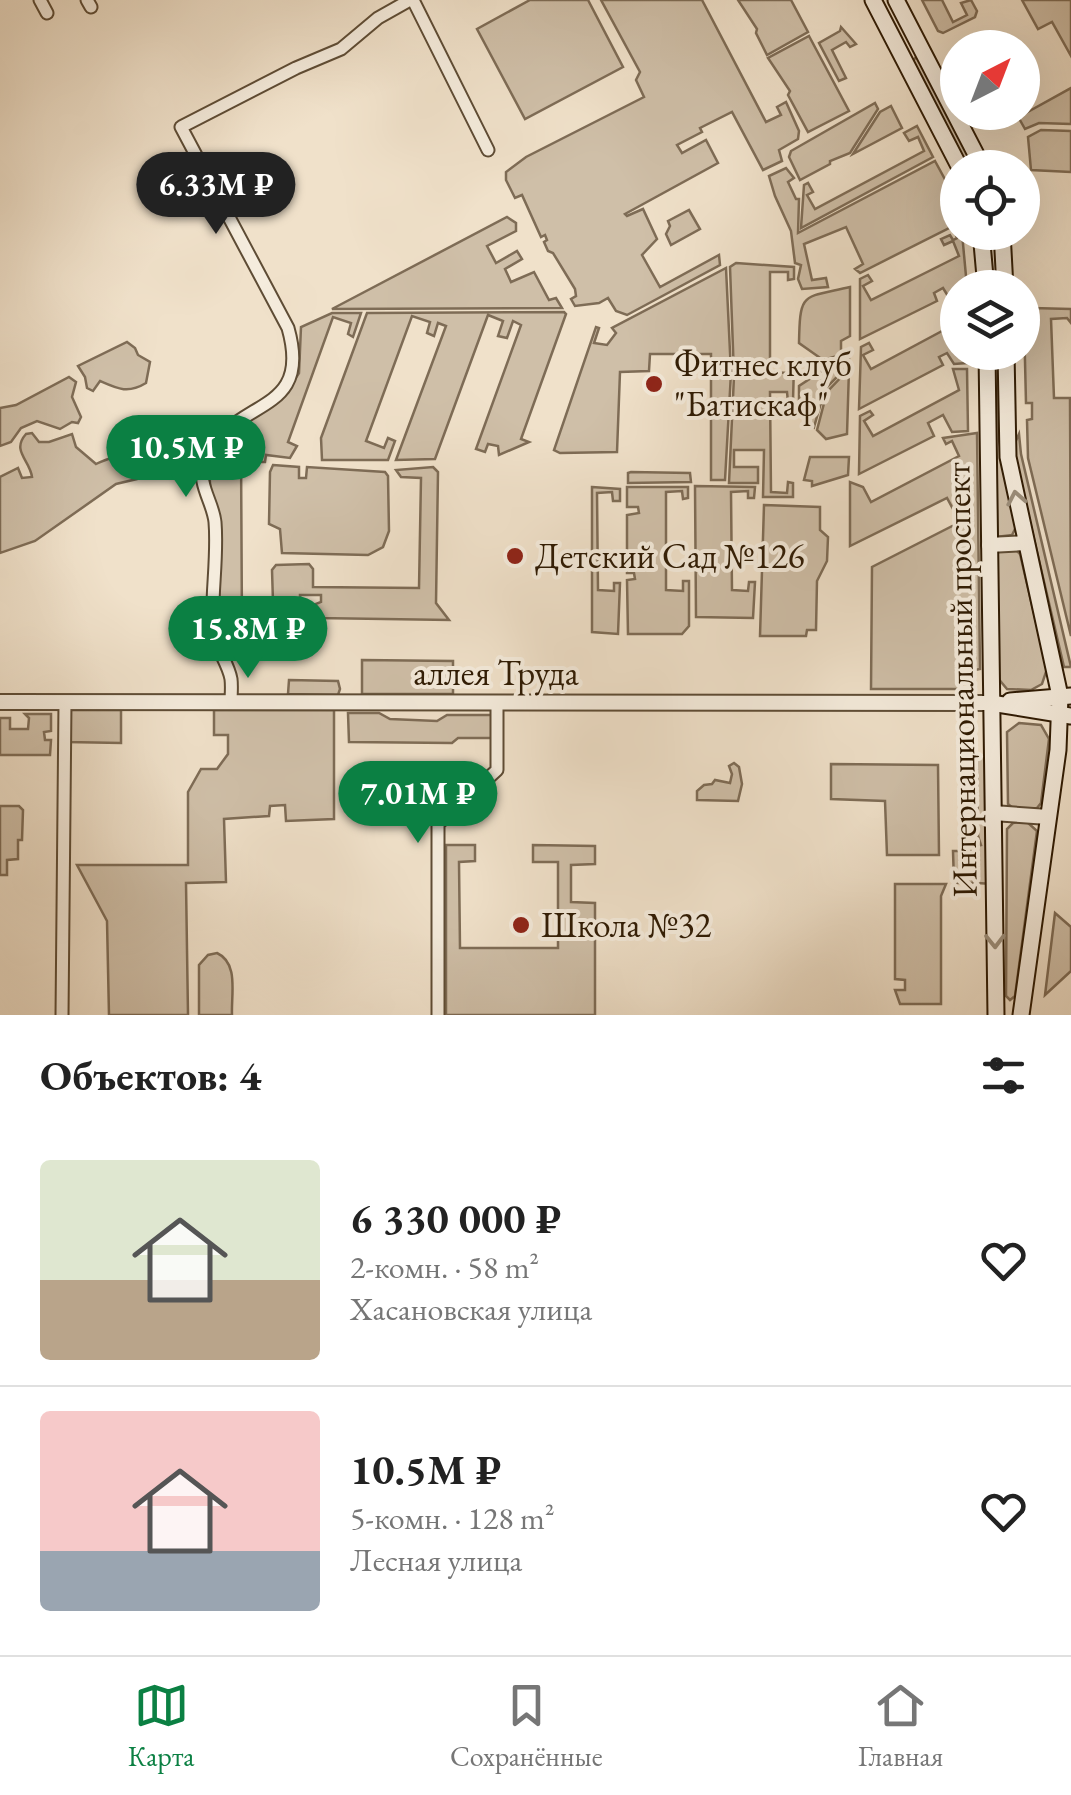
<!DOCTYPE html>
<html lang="ru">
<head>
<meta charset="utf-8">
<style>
	body { margin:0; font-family:"EB Garamond",serif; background:#f6f6f6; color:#222; height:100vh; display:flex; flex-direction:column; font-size:38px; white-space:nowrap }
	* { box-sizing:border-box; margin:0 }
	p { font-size:32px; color:#767676 }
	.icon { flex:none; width:55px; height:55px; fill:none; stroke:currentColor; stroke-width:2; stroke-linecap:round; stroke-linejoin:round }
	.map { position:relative; height:1015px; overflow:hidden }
	.side { display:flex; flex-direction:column; background:#fff; flex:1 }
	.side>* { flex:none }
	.needle { width:65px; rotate:42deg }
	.tools { position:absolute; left:940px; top:30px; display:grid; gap:20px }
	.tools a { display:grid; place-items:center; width:100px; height:100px; border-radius:50%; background:#fff; box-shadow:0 10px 40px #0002; font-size:50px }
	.price { position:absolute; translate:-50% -85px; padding:0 22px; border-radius:35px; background:#0b8043; color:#fff; font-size:32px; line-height:65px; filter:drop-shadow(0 2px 5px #0008) }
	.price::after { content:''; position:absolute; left:50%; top:60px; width:30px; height:22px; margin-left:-15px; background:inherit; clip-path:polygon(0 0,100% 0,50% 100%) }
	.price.selected { background:#222; color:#fff }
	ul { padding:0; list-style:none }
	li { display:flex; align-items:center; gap:30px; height:250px; padding:0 40px }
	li+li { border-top:2px solid #e0e0e0 }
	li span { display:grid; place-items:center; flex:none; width:280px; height:200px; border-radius:10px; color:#555 }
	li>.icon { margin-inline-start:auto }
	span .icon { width:120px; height:120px; fill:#fffc; stroke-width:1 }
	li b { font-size:42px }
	h2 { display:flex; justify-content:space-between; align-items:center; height:120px; padding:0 40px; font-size:42px }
	.tab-bar { display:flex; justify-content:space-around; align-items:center; height:140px; border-top:2px solid #e0e0e0; background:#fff; font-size:28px; color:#767676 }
	.tab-bar a { display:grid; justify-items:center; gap:5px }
	.tab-bar .selected { color:#0b8043 }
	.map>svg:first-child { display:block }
</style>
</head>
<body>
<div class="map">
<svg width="1071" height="1015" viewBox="0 0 1071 1015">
	<rect width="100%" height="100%" fill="#f0e1ca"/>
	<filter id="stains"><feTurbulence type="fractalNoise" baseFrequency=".002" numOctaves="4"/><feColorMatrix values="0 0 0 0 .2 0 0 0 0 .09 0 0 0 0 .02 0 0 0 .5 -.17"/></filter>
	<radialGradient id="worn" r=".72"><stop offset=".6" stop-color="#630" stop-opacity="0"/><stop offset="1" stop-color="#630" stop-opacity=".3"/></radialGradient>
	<g fill="#cfbfa8" stroke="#7e6c56" stroke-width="2.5">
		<polygon points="530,0 588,0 623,67 525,119 477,29"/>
		<polygon points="601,0 702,0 766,122 781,115 777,107 786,102 799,131 798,139 779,150 782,161 763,170 732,112 700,128 702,132 677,145 682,153 706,140 718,163 625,214 627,216 643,209 657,239 642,255 660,287 719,255 720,265 627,315 616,311 608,298 599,303 575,306 571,299 576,296 575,289 553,253 548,251 544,242 547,240 545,235 541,237 522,195 515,198 506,180 506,172 526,157 644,97 636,80 640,72"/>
		<polygon points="738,0 791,0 808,32 767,55 756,33 757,29"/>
		<polygon points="922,0 942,0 953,22 967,15 961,3 971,0 977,11 975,17 943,33 938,31"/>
		<polygon points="1022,0 1071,0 1071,56 1052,22 1038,29"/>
		<polygon points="841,27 856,44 850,47 846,42 832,50 846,78 839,81 819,43 840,31"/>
		<polygon points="809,36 849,111 808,132 788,95 790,91 768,58"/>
		<polygon points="916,57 920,59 974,167 967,167 913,61"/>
		<polygon points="1071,88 1071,124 1039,123 1025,129 1016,113 1024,114"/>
		<polygon points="875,103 878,109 850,153 830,161 830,164 800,180 789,157 791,151"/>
		<polygon points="891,106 902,128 853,154 880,112"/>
		<polygon points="917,126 933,157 801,228 804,185 808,183 813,192 807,195 815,209 924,151 918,137 909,141 904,133"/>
		<polygon points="1041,130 1071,131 1071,172 1031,170 1028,137"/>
		<polygon points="935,161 948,185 957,224 860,273 855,269 863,264 846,227 804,244 812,280 826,278 828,287 802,289 798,279 801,265 795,263 791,231 775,196 769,176 786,168 794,178 788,182 796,199 799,199 798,233"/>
		<polygon points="689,210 700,229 671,245 666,234 670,226 668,221"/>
		<polygon points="507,217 516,223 516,231 487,246 496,263 517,251 522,259 505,269 511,282 534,272 549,300 556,298 562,308 332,309"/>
		<polygon points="955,232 962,233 967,287 958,288 957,301 951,301 943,288 934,293 937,301 860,339 860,279 868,275 872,281 863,286 871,300 959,256 953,241 944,245 941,239 950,235 953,240 957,238"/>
		<polygon points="736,263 794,267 794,279 788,280 788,272 770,272 770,372 788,373 789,364 794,364 793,401 788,402 787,392 770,392 771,492 787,493 788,482 793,483 793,497 763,497 764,450 734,450 734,467 758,467 758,483 729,483 734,376 730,267"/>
		<polygon points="726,268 731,373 725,480 711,480 711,354 650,354 649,371 620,372 617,452 560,453 554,450 596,327 599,328 594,343 607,345 616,333 612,328"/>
		<path d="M850,287V336L841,341V355L823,360L799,343C800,291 802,298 850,287Z"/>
		<polygon points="1032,308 1071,309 1071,323 1067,318 1051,319 1054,398 1070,398 1071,636 1028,458 1027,420 1032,419 1032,403 1026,403 1024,319"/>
		<polygon points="564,312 566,314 521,439 529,442 499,455 498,446 488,444 485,452 476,449 521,325 513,321 507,338 498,336 503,321 488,315 435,459 396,460 446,326 438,323 434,336 427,333 430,322 412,316 366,441 384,448 388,438 395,441 388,460 322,460 321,438 367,313"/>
		<polygon points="332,313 361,313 353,337 348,334 351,323 333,317 288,442 297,446 290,458 266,455 265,462 258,462 258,450 241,451 242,628 259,629 259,620 266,620 262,635 220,635 209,468 235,430 284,396 299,373 301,327"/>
		<polygon points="957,323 958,352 967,353 967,363 954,364 947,353 939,357 943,365 859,409 861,347 869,343 873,350 863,355 871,369"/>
		<path d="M127,342L135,348L138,355L150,362L146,383C128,394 118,389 100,381L93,391L87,388L85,377L78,366Z"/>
		<polygon points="849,353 849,365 825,389 814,427 799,411 799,386"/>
		<polygon points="991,353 998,353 999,440 1016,527 1012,535 996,537"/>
		<polygon points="849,369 847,434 826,439 817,430 827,392"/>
		<polygon points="953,369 967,369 968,431 952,432 943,415 928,423 934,436 859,474 860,416 870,411 873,415 864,421 873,436 959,390"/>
		<polygon points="69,377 76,382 72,397 81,417 78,423 72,422 60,429 37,421 21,428 11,442 0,446 0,408 16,405"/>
		<path d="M197,429L198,443L193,452L137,479L116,484L35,541L0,553V477L18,468L22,478L32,477C30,460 11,451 26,434L32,433L39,442H49L72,434L76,447L96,464C108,458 116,457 127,453C141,450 153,439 167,435L172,440Z"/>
		<polygon points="977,433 980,669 965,672 961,689 871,689 872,567 960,522 947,498 850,546 850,482 863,487 871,502 959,456 952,441 946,444 943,438"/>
		<polygon points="1019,434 1021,454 1071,667 1064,667 1015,458 1014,445"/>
		<polygon points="810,457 849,457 848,475 812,486 812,481 804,480"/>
		<polygon points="273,465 299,467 299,478 306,478 307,467 385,472 388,476 389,531 383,547 368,555 282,553 280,529 269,524 270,472"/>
		<polygon points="433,467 438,472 436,603 449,620 317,618 313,617 313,605 321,602 321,595 300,595 300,634 274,634 272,570 276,565 309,564 313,569 313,587 419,588 421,478 401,477 396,470"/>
		<polygon points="631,472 690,473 691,482 628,483 628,473"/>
		<polygon points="695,486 755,487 754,498 748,498 748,491 731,492 732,590 748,591 749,582 755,582 753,618 696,617"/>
		<polygon points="592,487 620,489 620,501 613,501 612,492 597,493 598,590 614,591 614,583 620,583 618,634 592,632"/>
		<polygon points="627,487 688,487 688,498 683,499 682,491 666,492 666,590 683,591 683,581 689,581 689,626 682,634 628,634 627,580 635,579 634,573 627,573 627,515 639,513 638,507 627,507"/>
		<polygon points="764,505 820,507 820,530 828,537 827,561 817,581 816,630 807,630 806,636 760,636"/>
		<polygon points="1015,549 1020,554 1047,669 1042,684 1031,690 1007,689 997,677 992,559 998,551"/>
		<polygon points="362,660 453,661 453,694 362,694"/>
		<polygon points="289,680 338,681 340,689 338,695 288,694"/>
		<polygon points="67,710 121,710 121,743 67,742"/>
		<polygon points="214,710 334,710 334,819 286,821 285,805 270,806 269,816 224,819 226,882 186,883 188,1015 109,1015 107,921 77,865 188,865 188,792 201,769 217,769 228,754 228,735 214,735"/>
		<polygon points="348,713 379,713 390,719 437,721 447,715 492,715 492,738 458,738 452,743 349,742"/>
		<polygon points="25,714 51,714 51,731 44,732 45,740 51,740 50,755 0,755 0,718 10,718 10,729 28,729 29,718"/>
		<polygon points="1019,723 1041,725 1049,739 1041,803 1037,808 1014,809 1008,804 1007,732"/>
		<polygon points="977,757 989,757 992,884 978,883 977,846 981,845 978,836"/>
		<polygon points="734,763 739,767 742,784 738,801 697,800 697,791 704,785 712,784 715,780 730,783 732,774 729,766"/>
		<polygon points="831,764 938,765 939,855 887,855 885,801 831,799"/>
		<polygon points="0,806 19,806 23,810 22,840 18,840 18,859 7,860 7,875 0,875"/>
		<polygon points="1026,821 1037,831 1015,996 1010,1000 1006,996 1007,829 1013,823"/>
		<polygon points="446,845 475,845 475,861 459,862 460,948 558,948 558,862 533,862 533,845 595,846 595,864 571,865 571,902 595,903 595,1015 446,1015"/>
		<polygon points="953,851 973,851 973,883 954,883"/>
		<polygon points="895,884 946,884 941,896 941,1004 900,1004 895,990 905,990 905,980 895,979"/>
		<polygon points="1055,913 1071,927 1071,971 1045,995"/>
		<path d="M217,953C239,963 231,994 232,1015H199V965L208,955Z"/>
	</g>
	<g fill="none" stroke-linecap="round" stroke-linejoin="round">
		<g stroke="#5e4c35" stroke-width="15">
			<g id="minor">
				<polyline points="40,0 47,13"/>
				<polyline points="87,0 91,7"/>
				<polyline points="413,0 488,150"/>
				<path d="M231,702C231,695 232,687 231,679C228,662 215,648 213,629C211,594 218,558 215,522C213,502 197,484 204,463C229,395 314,420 288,328L181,127L296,68L341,49L378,18L410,0"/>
				<polyline points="62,1015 65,702"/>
				<polyline points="438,1015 438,824 497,770 497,703"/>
			</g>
		</g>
		<g stroke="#5e4c35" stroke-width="18">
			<g id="tertiary">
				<polyline points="989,545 1025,543"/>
				<polyline points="0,702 991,703"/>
				<polyline points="993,813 1048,817"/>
			</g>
		</g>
		<g stroke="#2e1a03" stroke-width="19">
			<g id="secondary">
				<polyline points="873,0 960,168"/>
				<polyline points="896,0 983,168"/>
				<polyline points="981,232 986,288"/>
				<polyline points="1002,232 1005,288"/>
				<polyline points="987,352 996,1015"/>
				<polyline points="1006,352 1008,457 1060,696 1058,750 1021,1015"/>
				<polyline points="1010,701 1071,696"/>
				<polyline points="991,703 1071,716"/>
			</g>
		</g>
		<use href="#minor" stroke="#f5ecdd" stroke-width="11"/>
		<use href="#tertiary" stroke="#f5ecdd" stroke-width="14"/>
		<use href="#secondary" stroke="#f5ecdd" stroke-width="15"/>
	</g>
	<defs><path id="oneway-chevron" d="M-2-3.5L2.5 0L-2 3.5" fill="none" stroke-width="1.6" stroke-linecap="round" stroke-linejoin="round" transform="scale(2.5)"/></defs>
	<g stroke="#9b8e7b">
		<use href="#oneway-chevron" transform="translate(1016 498) rotate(-101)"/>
		<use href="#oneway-chevron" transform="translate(995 941) rotate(89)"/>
	</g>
	<g fill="#8f2418" stroke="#f5ecdd" stroke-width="4">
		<circle cx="654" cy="384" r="10"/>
		<circle cx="515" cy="556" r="10"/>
		<circle cx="521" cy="925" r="10"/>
	</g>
	<g text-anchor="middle" stroke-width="8" stroke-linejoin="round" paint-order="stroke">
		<g font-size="35" fill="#2e1a03" stroke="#f5ecdd" text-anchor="start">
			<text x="674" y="376">Фитнес клуб<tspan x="674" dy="40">"Батискаф"</tspan></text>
			<text x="535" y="568">Детский Сад №126</text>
			<text x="541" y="937">Школа №32</text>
		</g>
		<g font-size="35" fill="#2e1a03" stroke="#f5ecdd">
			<text x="496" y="685">аллея Труда</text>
			<text transform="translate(961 680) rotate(-91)" y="12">Интернациональный проспект</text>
		</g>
	</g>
	<rect width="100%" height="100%" filter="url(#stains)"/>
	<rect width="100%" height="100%" fill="url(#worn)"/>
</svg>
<div class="tools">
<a><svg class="needle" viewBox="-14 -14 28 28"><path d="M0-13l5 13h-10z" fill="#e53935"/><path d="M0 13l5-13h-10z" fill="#767676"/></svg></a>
<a><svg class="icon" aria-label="locate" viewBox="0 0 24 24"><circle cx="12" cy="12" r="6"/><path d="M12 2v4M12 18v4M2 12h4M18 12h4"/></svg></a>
<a><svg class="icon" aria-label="layers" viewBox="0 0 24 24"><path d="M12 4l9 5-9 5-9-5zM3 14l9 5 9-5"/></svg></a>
</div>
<b class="price selected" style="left:216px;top:237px">6.33M ₽</b>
<b class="price" style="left:186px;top:500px">10.5M ₽</b>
<b class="price" style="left:248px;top:681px">15.8M ₽</b>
<b class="price" style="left:418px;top:846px">7.01M ₽</b>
</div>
<section class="side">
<h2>Объектов: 4<svg class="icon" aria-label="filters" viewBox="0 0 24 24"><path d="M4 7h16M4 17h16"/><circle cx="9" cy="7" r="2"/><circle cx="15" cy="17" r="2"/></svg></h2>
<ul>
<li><span style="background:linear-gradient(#dfe7d0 60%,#b9a48a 0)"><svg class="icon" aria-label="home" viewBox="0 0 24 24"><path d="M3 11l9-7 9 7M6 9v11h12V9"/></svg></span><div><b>6 330 000 ₽</b><p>2-комн. · 58 m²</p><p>Хасановская улица</p></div><svg class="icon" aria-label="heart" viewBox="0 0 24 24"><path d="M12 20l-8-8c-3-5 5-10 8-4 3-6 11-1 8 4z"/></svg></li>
<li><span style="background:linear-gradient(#f6c9c9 70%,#9aa5b1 0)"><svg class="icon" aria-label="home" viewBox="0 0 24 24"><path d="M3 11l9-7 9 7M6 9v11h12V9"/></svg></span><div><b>10.5M ₽</b><p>5-комн. · 128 m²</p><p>Лесная улица</p></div><svg class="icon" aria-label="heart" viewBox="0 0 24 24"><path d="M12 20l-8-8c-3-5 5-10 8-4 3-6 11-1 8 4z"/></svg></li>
</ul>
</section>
<nav class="tab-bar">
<a class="selected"><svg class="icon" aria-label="map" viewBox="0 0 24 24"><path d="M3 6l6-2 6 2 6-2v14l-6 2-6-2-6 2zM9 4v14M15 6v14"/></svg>Карта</a>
<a><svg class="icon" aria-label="saved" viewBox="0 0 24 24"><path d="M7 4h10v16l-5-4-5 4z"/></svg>Сохранённые</a>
<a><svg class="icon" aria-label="home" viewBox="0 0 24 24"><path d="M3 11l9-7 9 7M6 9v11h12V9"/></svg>Главная</a>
</nav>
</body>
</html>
